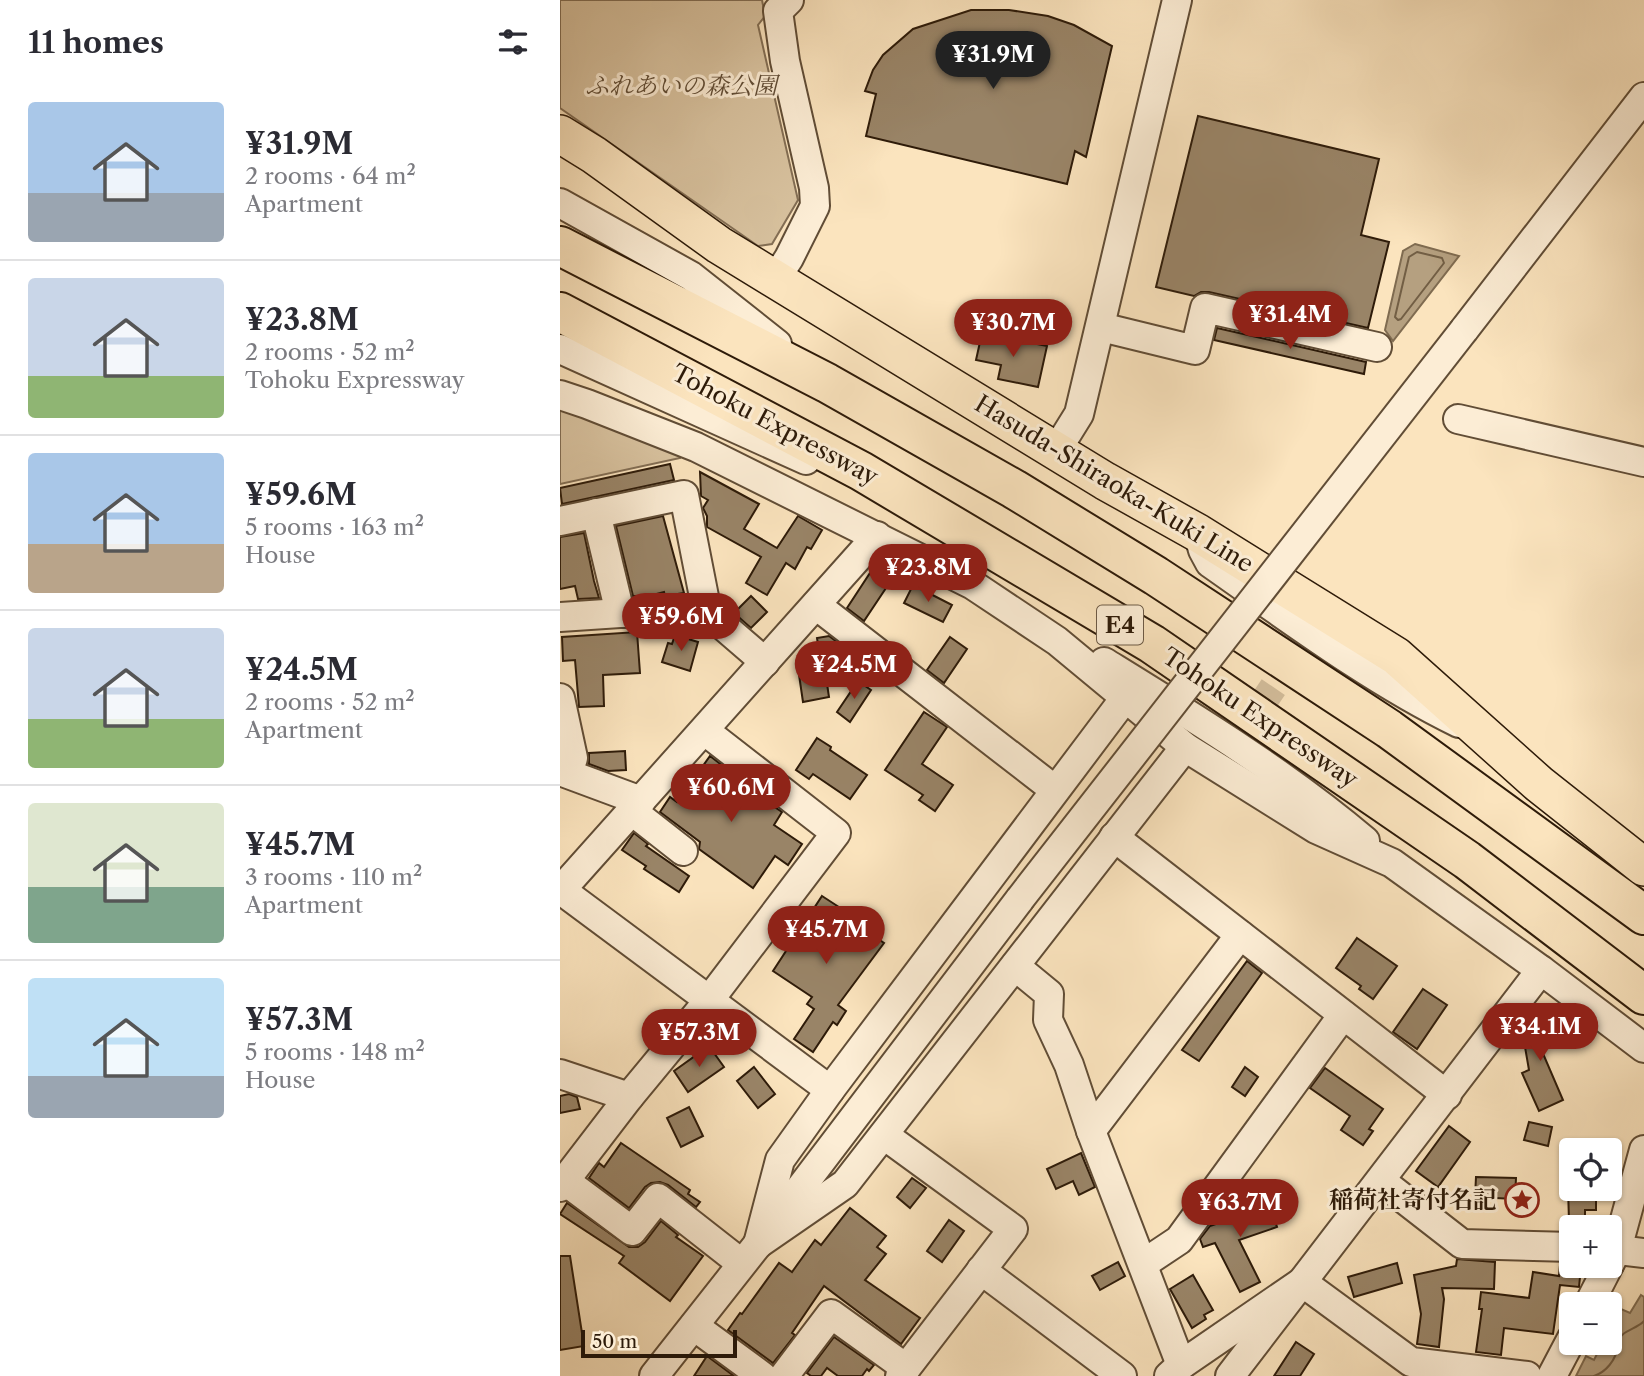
<!DOCTYPE html>
<html lang="en">
<head>
<meta charset="utf-8">
<style>
	body { margin:0; font-family:"Libre Caslon Text","Noto Serif JP",serif; background:#f2f2f3; color:#2b2b33; height:100vh; display:flex; flex-direction:column; font-size:26px; white-space:nowrap }
	* { box-sizing:border-box; margin:0 }
	p { font-size:23px; color:#7c7c81 }
	.icon { flex:none; width:38px; height:38px; fill:none; stroke:currentColor; stroke-width:2; stroke-linecap:round; stroke-linejoin:round }
	.map { position:relative; flex:1; overflow:hidden }
	.drawer { display:flex; flex-direction:column; background:#fff; width:560px }
	.drawer>* { flex:none }
	.buttons { position:absolute; left:999px; top:1138px; display:grid; gap:14px }
	.buttons a { display:grid; place-items:center; width:63px; height:63px; border-radius:7px; background:#fff; box-shadow:0 2px 5px #0004; font-size:35px }
	.scale { position:absolute; left:21px; bottom:18px; width:156px; box-sizing:border-box; padding-left:7px; border:4px solid #2e1b09; border-top:0; font-size:19px; line-height:24px; white-space:nowrap; color:#2e1b09; -webkit-text-stroke:5px #fcedd5; paint-order:stroke }
	.price { position:absolute; translate:-50% -60px; padding:0 16px; border-radius:24px; background:#8f2418; color:#fff; font-size:23px; line-height:46px; filter:drop-shadow(0 2px 4px #0008) }
	.price::after { content:''; position:absolute; left:50%; top:42px; width:21px; height:16px; margin-left:-10px; background:inherit; clip-path:polygon(0 0,100% 0,50% 100%) }
	.price.on { background:#222; color:#fff }
	ul { padding:0; list-style:none }
	li { display:flex; align-items:center; gap:21px; height:175px; padding:0 28px }
	li+li { border-top:2px solid #e1e1e2 }
	li span { display:grid; place-items:center; flex:none; width:196px; height:140px; border-radius:7px; color:#555 }
	li>.icon { margin-inline-start:auto }
	span .icon { width:84px; height:84px; fill:#fffc; stroke-width:1 }
	li b { font-size:30px }
	h2 { display:flex; justify-content:space-between; align-items:center; height:84px; padding:0 28px; font-size:30px }
	main { display:flex; flex:1; min-height:0 }
	.map>svg:first-child { display:block }
</style>
</head>
<body>
<main>
<section class="drawer">
<h2>11 homes<svg class="icon" aria-label="filters" viewBox="0 0 24 24"><path d="M4 7h16M4 17h16"/><circle cx="9" cy="7" r="2"/><circle cx="15" cy="17" r="2"/></svg></h2>
<ul>
<li><span style="background:linear-gradient(#a9c7e8 65%,#9aa5b1 0)"><svg class="icon" aria-label="home" viewBox="0 0 24 24"><path d="M3 11l9-7 9 7M6 9v11h12V9"/></svg></span><div><b>¥31.9M</b><p>2 rooms · 64 m²</p><p>Apartment</p></div></li>
<li><span style="background:linear-gradient(#c9d6e8 70%,#8fb573 0)"><svg class="icon" aria-label="home" viewBox="0 0 24 24"><path d="M3 11l9-7 9 7M6 9v11h12V9"/></svg></span><div><b>¥23.8M</b><p>2 rooms · 52 m²</p><p>Tohoku Expressway</p></div></li>
<li><span style="background:linear-gradient(#a9c7e8 65%,#b9a48a 0)"><svg class="icon" aria-label="home" viewBox="0 0 24 24"><path d="M3 11l9-7 9 7M6 9v11h12V9"/></svg></span><div><b>¥59.6M</b><p>5 rooms · 163 m²</p><p>House</p></div></li>
<li><span style="background:linear-gradient(#c9d6e8 65%,#8fb573 0)"><svg class="icon" aria-label="home" viewBox="0 0 24 24"><path d="M3 11l9-7 9 7M6 9v11h12V9"/></svg></span><div><b>¥24.5M</b><p>2 rooms · 52 m²</p><p>Apartment</p></div></li>
<li><span style="background:linear-gradient(#dfe7d0 60%,#7fa58c 0)"><svg class="icon" aria-label="home" viewBox="0 0 24 24"><path d="M3 11l9-7 9 7M6 9v11h12V9"/></svg></span><div><b>¥45.7M</b><p>3 rooms · 110 m²</p><p>Apartment</p></div></li>
<li><span style="background:linear-gradient(#bfe0f5 70%,#9aa5b1 0)"><svg class="icon" aria-label="home" viewBox="0 0 24 24"><path d="M3 11l9-7 9 7M6 9v11h12V9"/></svg></span><div><b>¥57.3M</b><p>5 rooms · 148 m²</p><p>House</p></div></li>
</ul>
</section>
<div class="map">
<svg width="1084" height="1376" viewBox="0 0 1084 1376">
	<rect width="100%" height="100%" fill="#fbe4be"/>
	<filter id="stains"><feTurbulence type="fractalNoise" baseFrequency=".00286" numOctaves="4"/><feColorMatrix values="0 0 0 0 .2 0 0 0 0 .09 0 0 0 0 .02 0 0 0 .5 -.17"/></filter>
	<radialGradient id="worn" r=".72"><stop offset=".6" stop-color="#630" stop-opacity="0"/><stop offset="1" stop-color="#630" stop-opacity=".3"/></radialGradient>
	<g fill="#d8c29f" stroke="#836e54" stroke-width="2">
		<polygon points="0,0 202,0 205,16 198,25 238,200 212,244 198,246 0,108"/>
		<polygon points="0,407 119,451 120,458 0,484"/>
	</g>
	<g fill="#b5a080" stroke="#7f6b50" stroke-width="2">
		<polygon points="855,244 899,256 833,341 825,330 843,251"/>
		<polygon points="1081,1295 1084,1297 1084,1376 1016,1376 1026,1356 1034,1360 1043,1342 1050,1342 1050,1329 1061,1309 1070,1313"/>
	</g>
	<g fill="none" stroke-linecap="round" stroke-linejoin="round">
		<g stroke="#725e44" stroke-width="2">
			<polygon points="857,252 882,258 884,263 841,319 838,320 835,317 849,257"/>
			<path d="M1034,1376C1046,1372 1056,1360 1058,1346C1058,1344 1057,1342 1058,1341C1062,1330 1077,1329 1084,1321"/>
		</g>
	</g>
	<g fill="#998467" stroke="#2e1b09" stroke-width="2">
		<polygon points="411,10 449,10 488,16 514,25 552,46 526,157 515,151 507,184 306,136 316,94 305,91 313,70 323,55 353,29"/>
		<polygon points="638,116 819,159 801,235 829,242 808,328 649,292 641,292 634,296 596,287"/>
		<polygon points="657,328 806,362 804,374 654,340"/>
		<polygon points="422,333 487,346 478,387 438,379 441,365 416,360"/>
		<polygon points="110,464 114,480 2,504 0,488"/>
		<polygon points="140,472 199,504 184,529 217,548 238,516 262,530 251,549 247,547 235,569 226,563 207,595 186,583 201,557 147,527 147,516 143,508 148,500 141,496"/>
		<polygon points="103,516 124,593 105,596 104,592 89,596 73,596 56,526"/>
		<polygon points="24,533 34,581 39,598 18,599 15,586 0,589 0,537"/>
		<polygon points="310,573 328,585 304,621 287,608"/>
		<polygon points="353,585 392,605 383,622 344,603"/>
		<polygon points="191,596 207,612 191,628 174,613"/>
		<polygon points="77,632 80,673 43,675 44,706 19,707 15,660 3,661 2,637"/>
		<polygon points="115,635 138,642 130,671 102,662 108,643 112,644"/>
		<polygon points="269,636 277,642 279,655 263,657 269,697 243,702 237,661 260,657 257,638"/>
		<polygon points="390,637 407,649 384,683 367,670"/>
		<polygon points="298,681 311,690 290,722 277,712"/>
		<polygon points="364,712 387,727 362,764 393,785 375,811 359,800 363,795 325,770"/>
		<polygon points="257,738 271,747 270,750 307,775 290,799 253,774 249,779 236,770"/>
		<polygon points="65,751 66,770 48,771 29,764 29,753"/>
		<polygon points="150,756 172,773 170,777 222,812 214,825 242,844 228,865 215,856 193,888 139,849 140,842 100,812 110,797 117,802"/>
		<polygon points="74,833 88,844 86,846 129,876 119,892 84,869 86,866 62,850"/>
		<polygon points="262,896 285,911 283,915 324,943 278,1005 286,1011 277,1025 273,1022 253,1052 234,1039 254,1009 247,1004 252,997 213,971"/>
		<polygon points="797,938 837,966 813,999 799,989 801,986 776,968"/>
		<polygon points="687,961 702,973 639,1061 622,1050"/>
		<polygon points="863,989 887,1005 857,1049 833,1032"/>
		<polygon points="967,1016 970,1023 990,1019 996,1046 981,1049 1003,1100 979,1111 962,1073 969,1070 961,1024"/>
		<polygon points="149,1046 164,1067 128,1092 114,1071"/>
		<polygon points="194,1067 215,1094 198,1108 177,1081"/>
		<polygon points="685,1067 698,1077 685,1096 672,1087"/>
		<polygon points="765,1068 823,1109 809,1129 813,1131 803,1145 781,1130 790,1116 750,1088"/>
		<polygon points="9,1094 17,1097 20,1109 0,1113 0,1096"/>
		<polygon points="129,1107 143,1136 121,1147 107,1118"/>
		<polygon points="969,1122 992,1127 988,1146 964,1140"/>
		<polygon points="889,1126 910,1142 878,1187 856,1171"/>
		<polygon points="61,1143 130,1190 128,1194 140,1202 136,1207 108,1185 100,1182 91,1183 85,1187 69,1208 29,1178 39,1163 44,1167"/>
		<polygon points="521,1153 535,1187 519,1195 513,1181 496,1189 487,1169"/>
		<polygon points="916,1177 956,1178 955,1199 915,1197"/>
		<polygon points="352,1178 366,1188 350,1208 337,1197"/>
		<polygon points="1008,1188 1036,1188 1036,1210 1025,1210 1025,1221 1009,1221"/>
		<polygon points="707,1199 717,1227 679,1240 700,1282 680,1292 655,1243 643,1247 640,1239 650,1226 667,1220 665,1213"/>
		<polygon points="7,1203 69,1247 78,1247 85,1242 101,1221 118,1235 116,1237 143,1256 110,1301 59,1263 64,1256 0,1214"/>
		<polygon points="290,1208 326,1236 317,1247 326,1254 305,1280 360,1318 341,1344 264,1286 232,1333 235,1335 213,1363 168,1330 180,1313 182,1314 219,1263 232,1272 255,1240 261,1245"/>
		<polygon points="389,1220 404,1231 382,1262 367,1251"/>
		<polygon points="0,1256 10,1256 24,1346 0,1350"/>
		<polygon points="897,1259 935,1262 934,1289 882,1288 884,1299 879,1347 857,1344 861,1314 854,1275 896,1266"/>
		<polygon points="558,1262 565,1276 540,1290 532,1276"/>
		<polygon points="837,1263 842,1283 794,1297 788,1277"/>
		<polygon points="1000,1265 1021,1267 1019,1287 1000,1285 993,1334 944,1328 941,1355 916,1352 922,1309 919,1309 921,1292 969,1298 973,1272 999,1276"/>
		<polygon points="633,1275 653,1310 644,1315 646,1319 632,1328 610,1289"/>
		<polygon points="274,1337 314,1365 309,1371 307,1369 302,1376 278,1376 267,1368 261,1376 251,1376 247,1373"/>
		<polygon points="736,1342 754,1354 740,1376 714,1376"/>
		<polygon points="147,1356 174,1376 134,1376"/>
	</g>
	<g fill="none" stroke-linecap="round" stroke-linejoin="round">
		<polyline stroke="#d2bc9a" stroke-width="28" stroke-dasharray="28 14" stroke-linecap="butt" points="674,745 750,633"/>
		<g stroke="#614d36" stroke-width="32">
			<g id="minor">
				<polyline points="0,203 131,276 217,344"/>
				<polyline points="216,278 229,258 255,206 254,188 225,61 218,11 229,0"/>
				<polyline points="541,327 635,350 645,308 817,347"/>
				<polyline points="904,330 1084,97"/>
				<polyline points="0,349 246,460"/>
				<polyline points="0,395 27,404 136,447 413,585 497,641 625,747 756,829 832,863 981,970 1084,1048"/>
				<polyline points="898,419 1084,462"/>
				<polyline points="496,451 519,414 617,0"/>
				<polyline points="36,513 60,613"/>
				<polyline points="0,521 124,495 147,612"/>
				<path d="M638,533L643,550L650,563C730,619 811,680 899,723"/>
				<polyline points="256,605 495,790"/>
				<polyline points="0,617 60,613 147,612 205,662"/>
				<path d="M544,662C633,717 725,773 805,841"/>
				<polyline points="0,698 13,758 8,773"/>
				<polyline points="0,771 81,801"/>
				<polyline points="72,811 123,851"/>
				<polyline points="554,837 887,1095"/>
				<polyline points="1,890 270,1090"/>
				<polyline points="0,891 317,536"/>
				<polyline points="455,966 489,994 488,1020 509,1065 531,1131 621,1365"/>
				<polyline points="0,1074 69,1097"/>
				<polyline points="531,1131 680,935"/>
				<polyline points="324,1135 453,1229 340,1376"/>
				<polyline points="5,1181 72,1231 98,1198 181,1263"/>
				<polyline points="821,1181 902,1244 1012,1247"/>
				<polyline points="0,1187 69,1097 150,999 276,833 145,731"/>
				<polyline points="198,1244 220,1160 270,1090 565,698"/>
				<polyline points="198,1244 285,1184 625,747"/>
				<polyline points="1050,1249 1084,1253"/>
				<polyline points="1050,1263 1057,1249 1084,1150"/>
				<polyline points="583,1264 619,1240 783,1015"/>
				<polyline points="421,1270 562,1376"/>
				<polyline points="1029,1304 1049,1265"/>
				<polyline points="134,1326 202,1376"/>
				<polyline points="94,1376 198,1244 460,899"/>
				<polyline points="224,1376 271,1314 346,1368"/>
				<polyline points="609,1376 621,1365 742,1282 851,1362 967,1376"/>
				<polyline points="670,1376 981,970"/>
				<polyline points="992,1376 1012,1338"/>
			</g>
		</g>
		<g stroke="#2e1b09" stroke-width="40">
			<polyline id="major" points="0,134 34,155 159,245 545,481 638,533 836,656 979,784 1084,867"/>
		</g>
		<g stroke="#2e1b09" stroke-width="42">
			<g id="highway">
				<polyline points="0,246 267,383 454,489 596,576 829,729 1084,915"/>
				<polyline points="0,312 301,471 592,644 907,860 1084,995"/>
			</g>
		</g>
		<use href="#minor" stroke="#fcedd5" stroke-width="28"/>
		<use href="#major" stroke="#fbe4be" stroke-width="37"/>
		<use href="#highway" stroke="#fbe4be" stroke-width="38"/>
		<g stroke="#614d36" stroke-width="32" stroke-linecap="butt">
			<polyline id="minor-bridge" points="460,899 904,330"/>
		</g>
		<use href="#minor-bridge" stroke="#fcedd5" stroke-width="28"/>
	</g>
	<defs>
		<g id="sight-ring" transform="scale(1.75)"><circle r="9.5" fill="#fcedd5" stroke="#8f2418" stroke-width="1.5"/><path d="M0-6L1.8-2.2L6-1.7L2.9 1.2L3.7 5.4L0 3.3L-3.7 5.4L-2.9 1.2L-6-1.7L-1.8-2.2Z" fill="#8f2418"/></g>
	</defs>
	<g fill-rule="evenodd">
		<use href="#sight-ring" x="962" y="1200"/>
	</g>
	<g text-anchor="middle" stroke-width="6" stroke-linejoin="round" paint-order="stroke">
		<rect fill="#fcedd5" stroke="#6c5a46" stroke-width="2" x="537" y="605.5" width="46" height="39" rx="5"/>
		<g font-size="23" font-weight="bold" fill="#2e1b09">
			<text x="560" y="633">E4</text>
		</g>
		<g font-size="24" font-style="italic" fill="#614d36" stroke="#fcedd5">
			<text x="121" y="94">ふれあいの森公園</text>
		</g>
		<g font-size="24" fill="#2e1b09" stroke="#fcedd5">
			<text transform="translate(215 425) rotate(28)" y="8">Tohoku Expressway</text>
			<text transform="translate(554 484) rotate(31)" y="8">Hasuda-Shiraoka-Kuki Line</text>
			<text transform="translate(700 718) rotate(34)" y="8">Tohoku Expressway</text>
		</g>
		<g font-size="24" font-weight="bold" fill="#2e1b09" stroke="#fcedd5" text-anchor="end">
			<text x="937" y="1208">稲荷社寄付名記</text>
		</g>
	</g>
	<rect width="100%" height="100%" filter="url(#stains)"/>
	<rect width="100%" height="100%" fill="url(#worn)"/>
</svg>
<div class="buttons">
<a><svg class="icon" aria-label="locate" viewBox="0 0 24 24"><circle cx="12" cy="12" r="6"/><path d="M12 2v4M12 18v4M2 12h4M18 12h4"/></svg></a>
<a>+</a>
<a>−</a>
</div>
<div class="scale">50 m</div>
<b class="price on" style="left:433px;top:91px">¥31.9M</b>
<b class="price" style="left:730px;top:351px">¥31.4M</b>
<b class="price" style="left:453px;top:359px">¥30.7M</b>
<b class="price" style="left:368px;top:604px">¥23.8M</b>
<b class="price" style="left:121px;top:653px">¥59.6M</b>
<b class="price" style="left:294px;top:701px">¥24.5M</b>
<b class="price" style="left:171px;top:824px">¥60.6M</b>
<b class="price" style="left:266px;top:966px">¥45.7M</b>
<b class="price" style="left:980px;top:1063px">¥34.1M</b>
<b class="price" style="left:139px;top:1069px">¥57.3M</b>
<b class="price" style="left:680px;top:1239px">¥63.7M</b>
</div>
</main>
</body>
</html>
